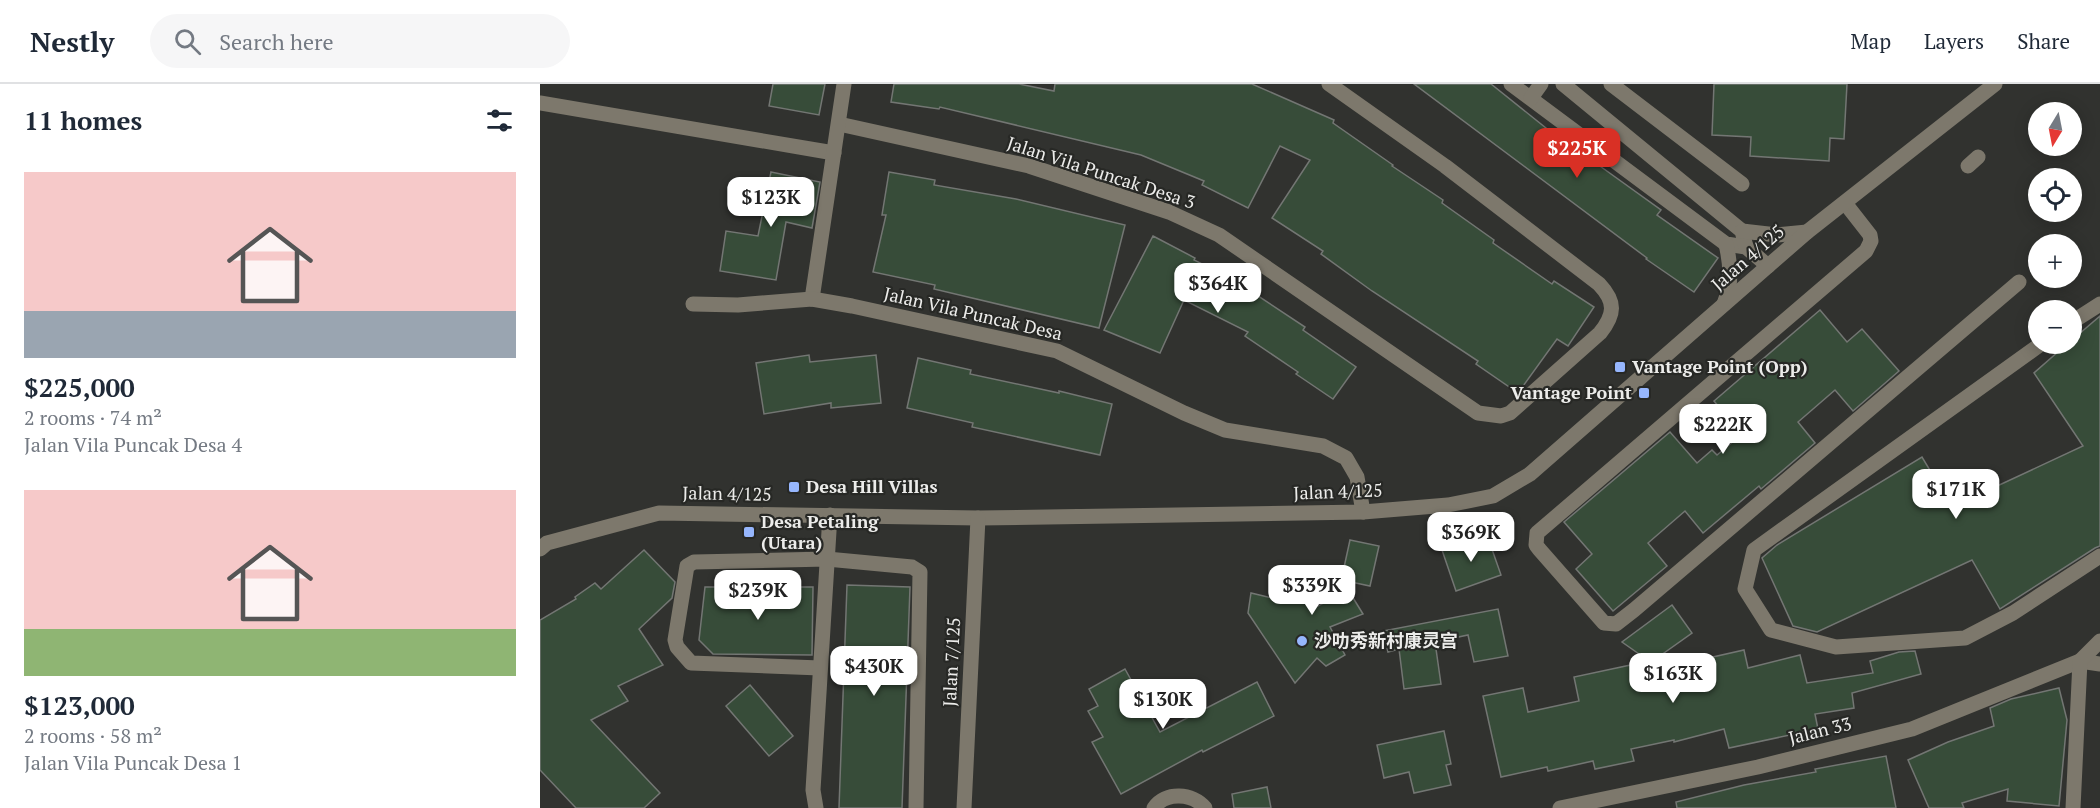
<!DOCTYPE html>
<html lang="en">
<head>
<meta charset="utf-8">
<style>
	body { margin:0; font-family:"PT Serif","Noto Sans SC",serif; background:#f6f6f7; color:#1f2937; height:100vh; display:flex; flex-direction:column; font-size:22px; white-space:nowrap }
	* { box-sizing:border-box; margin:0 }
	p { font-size:20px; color:#747a83 }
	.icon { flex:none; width:33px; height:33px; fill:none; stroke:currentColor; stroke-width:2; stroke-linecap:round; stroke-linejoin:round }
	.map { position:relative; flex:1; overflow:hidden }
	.panel { display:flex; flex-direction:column; background:#fff; width:540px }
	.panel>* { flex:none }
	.needle { width:39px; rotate:190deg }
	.tools { position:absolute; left:1488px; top:18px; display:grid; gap:12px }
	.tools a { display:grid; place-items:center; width:54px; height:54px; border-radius:50%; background:#fff; box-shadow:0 3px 15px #0003; font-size:30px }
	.price { position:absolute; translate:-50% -51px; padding:0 14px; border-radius:12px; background:#fff; color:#222; font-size:20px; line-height:39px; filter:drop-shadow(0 2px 3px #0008) }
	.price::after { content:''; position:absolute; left:50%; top:36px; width:18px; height:14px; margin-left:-9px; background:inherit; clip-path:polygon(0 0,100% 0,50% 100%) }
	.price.on { background:#d93025; color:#fff }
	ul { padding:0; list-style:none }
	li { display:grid; align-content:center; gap:12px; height:318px; padding:0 24px }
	li span { display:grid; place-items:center; height:186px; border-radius:0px; color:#555 }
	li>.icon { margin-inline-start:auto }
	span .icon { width:108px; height:108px; fill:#fffc; stroke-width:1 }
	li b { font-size:26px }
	h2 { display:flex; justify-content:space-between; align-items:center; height:72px; padding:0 24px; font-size:26px }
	header { display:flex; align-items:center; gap:36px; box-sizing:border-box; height:84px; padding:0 30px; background:#fff; border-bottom:2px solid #e0e1e3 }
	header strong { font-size:28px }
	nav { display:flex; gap:33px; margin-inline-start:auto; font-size:21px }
	.search { width:420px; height:54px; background:#f6f6f7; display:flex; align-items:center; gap:15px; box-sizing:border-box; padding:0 21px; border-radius:33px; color:#747a83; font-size:22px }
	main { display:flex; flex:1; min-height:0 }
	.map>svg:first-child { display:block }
</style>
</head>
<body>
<header>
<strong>Nestly</strong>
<div class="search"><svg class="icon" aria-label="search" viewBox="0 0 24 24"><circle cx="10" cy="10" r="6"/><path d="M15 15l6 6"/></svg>Search here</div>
<nav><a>Map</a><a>Layers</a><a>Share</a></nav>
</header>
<main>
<section class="panel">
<h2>11 homes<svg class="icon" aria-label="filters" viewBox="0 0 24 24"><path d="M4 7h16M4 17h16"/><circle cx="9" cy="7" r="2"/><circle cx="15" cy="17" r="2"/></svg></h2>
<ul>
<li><span style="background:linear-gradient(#f6c9c9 75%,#9aa5b1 0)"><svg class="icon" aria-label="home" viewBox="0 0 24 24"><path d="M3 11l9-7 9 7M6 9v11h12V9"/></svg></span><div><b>$225,000</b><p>2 rooms · 74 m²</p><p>Jalan Vila Puncak Desa 4</p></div></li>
<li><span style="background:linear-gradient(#f6c9c9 75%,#8fb573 0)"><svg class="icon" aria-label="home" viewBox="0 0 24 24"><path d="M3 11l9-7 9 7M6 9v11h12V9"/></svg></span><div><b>$123,000</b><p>2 rooms · 58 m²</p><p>Jalan Vila Puncak Desa 1</p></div></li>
</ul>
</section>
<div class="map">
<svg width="1560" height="724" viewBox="0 0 1560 724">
	<rect width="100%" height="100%" fill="#31322f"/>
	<g fill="#374c39" stroke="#737673" stroke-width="1.5">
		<polygon points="233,0 285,0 279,31 229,22"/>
		<polygon points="354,0 479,0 514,7 515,0 712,0 794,36 793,39 853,81 852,82 903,116 902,119 954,156 953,159 1012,200 1014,197 1054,223 1028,262 1017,255 978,309 936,280 938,277 832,207 781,170 783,167 732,134 770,76 740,62 708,124 662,101 664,97 601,71 400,23 399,25 351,18"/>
		<polygon points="874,0 951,0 1031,64 1032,62 1121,126 1117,131 1178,174 1154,208 1106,175 1107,174"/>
		<polygon points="1174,0 1307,0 1304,55 1290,54 1289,77 1210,72 1211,53 1172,51"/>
		<polygon points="231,88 280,98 272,144 246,138 236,196 180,187 186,147 218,152"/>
		<polygon points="349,88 395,96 394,101 476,115 585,141 559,244 394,205 395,201 333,188 346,131 342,131"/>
		<polygon points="613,152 655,174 654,176 710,204 709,206 765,243 763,246 816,283 793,315 756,290 758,288 705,252 708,248 644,216 620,269 564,246"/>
		<polygon points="1280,226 1307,258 1322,245 1359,287 1313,327 1295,306 1258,338 1275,359 1221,405 1219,402 1163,449 1145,427 1108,459 1127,482 1073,527 1036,485 1052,470 1024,438 1130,348 1157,379 1172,366 1177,371 1202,350 1174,317"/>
		<polygon points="1560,232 1560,462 1555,464 1460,525 1432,476 1277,548 1253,542 1222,474 1237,461 1382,373 1412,423 1543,362 1494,289 1527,260 1532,260 1532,256"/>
		<polygon points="269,271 270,278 336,271 341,319 291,324 291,319 224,330 216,279"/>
		<polygon points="378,274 431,286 430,290 519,309 519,307 572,320 560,371 432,343 433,339 367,324"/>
		<polygon points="947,451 961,491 916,507 902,466"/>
		<polygon points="810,456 839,462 830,502 802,496 823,530 790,543 805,571 786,582 777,574 755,599 708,529 711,509 732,514 769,507 778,522 798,511"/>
		<polygon points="104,466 135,498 132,514 99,545 123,581 78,602 88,617 51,636 120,709 104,724 36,724 0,686 0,536 36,515 35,513 55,499 61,505"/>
		<polygon points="307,501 370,503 362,724 299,724"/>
		<polygon points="165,503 273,503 272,571 173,570 159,556"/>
		<polygon points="1132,521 1152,549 1093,591 1204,566 1208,584 1260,571 1267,599 1333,589 1330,577 1359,568 1375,567 1381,590 1312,609 1314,624 1275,630 1278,645 1189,664 1184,645 1134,658 1134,656 1091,665 1094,677 1055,685 1053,677 1008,687 1007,683 961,693 943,612 983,604 988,628 1039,617 1034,593 1109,577 1082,558"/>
		<polygon points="958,525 968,572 934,578 928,551 895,558 901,600 864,605 859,565 848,568 843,547"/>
		<polygon points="585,585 620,648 717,598 734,632 663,668 662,666 581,710 552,658 563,653 548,627 558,622 549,605"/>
		<polygon points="210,601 253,652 229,672 186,622"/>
		<polygon points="1519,604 1527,636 1519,722 1467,717 1468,705 1422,719 1424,724 1389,724 1368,676 1408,658 1454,642 1450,624 1471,615"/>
		<polygon points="904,647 911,680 906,681 911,701 874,709 869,688 844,694 837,661"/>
		<polygon points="1346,672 1356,724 1137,724 1136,718 1204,701 1276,688 1275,685"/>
		<polygon points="727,703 731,724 694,724 692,710"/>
	</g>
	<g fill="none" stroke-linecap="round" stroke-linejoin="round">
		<g stroke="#7d786c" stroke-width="15">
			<polyline points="971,0 1186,160 1206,163 1228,182"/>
			<polyline points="1023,0 1202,147 1206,163"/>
			<polyline points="1071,0 1202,100"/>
			<polyline points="991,14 1001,0"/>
			<polyline points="0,19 294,69"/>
			<path d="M299,40L489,82L629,128L679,151L938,329L961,332L970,329L1060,249C1075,230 1076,218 1059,200L905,82L789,0"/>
			<polyline points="1428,82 1438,73"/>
			<polyline points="1305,119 1330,151 1331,157 1326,167 997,449 996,461 999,465 1064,539 1076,540 1094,526 1479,198"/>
			<polyline points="1202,147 1237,151 1267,148"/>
			<polyline points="272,215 304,0"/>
			<polyline points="153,220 198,221 272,215 312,222 517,267 644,329 685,346 783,362 806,374 817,393 823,428"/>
			<path d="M1184,220C1192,200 1191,182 1186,160"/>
			<polyline points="1532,238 1560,220"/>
			<polyline points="1501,260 1214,466 1205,505 1231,546 1296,563 1425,554 1473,529 1560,472"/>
			<polyline points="0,465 7,459 119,429 438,434 823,428 908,421 953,412 990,390 1267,148 1455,0"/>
			<polyline points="280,584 151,579 137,563 135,556 147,482 154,478 287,475 372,483 380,488 376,724"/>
			<polyline points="276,724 273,706 290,431"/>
			<polyline points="424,724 438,434"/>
			<path d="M614,724C625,707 653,709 665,724"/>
			<polyline points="1020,724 1218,683 1372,645 1540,577 1560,580"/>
			<polyline points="1533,724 1540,577 1560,557"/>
		</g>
	</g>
	<g fill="#96b6fd" stroke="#272825" stroke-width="2">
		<rect x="1074" y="277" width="12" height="12" rx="3"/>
		<rect x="1098" y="303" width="12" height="12" rx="3"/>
		<rect x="248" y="397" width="12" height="12" rx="3"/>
		<rect x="203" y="442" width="12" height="12" rx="3"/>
		<circle cx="762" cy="557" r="6"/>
	</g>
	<g text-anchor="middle" stroke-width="4.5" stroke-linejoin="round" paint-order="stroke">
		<g font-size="18" fill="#ececea" stroke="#272825">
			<text transform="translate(561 89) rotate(18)" y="6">Jalan Vila Puncak Desa 3</text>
			<text transform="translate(1208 174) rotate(-41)" y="6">Jalan 4/125</text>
			<text transform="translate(433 230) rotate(13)" y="6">Jalan Vila Puncak Desa</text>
			<text transform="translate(798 408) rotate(-2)" y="6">Jalan 4/125</text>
			<text transform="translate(187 410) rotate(1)" y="6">Jalan 4/125</text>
			<text transform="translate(412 578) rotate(-87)" y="6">Jalan 7/125</text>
			<text transform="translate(1280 647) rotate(-14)" y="6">Jalan 33</text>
		</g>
		<g font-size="18" font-weight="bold" fill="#ececea" stroke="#272825" text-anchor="start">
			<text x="1092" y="289">Vantage Point (Opp)</text>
			<text x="1092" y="315" text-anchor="end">Vantage Point</text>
			<text x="266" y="409">Desa Hill Villas</text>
			<text x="221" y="444">Desa Petaling<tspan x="221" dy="21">(Utara)</tspan></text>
			<text x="774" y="563">沙叻秀新村康灵宫</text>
		</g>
	</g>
</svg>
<div class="tools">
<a><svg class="needle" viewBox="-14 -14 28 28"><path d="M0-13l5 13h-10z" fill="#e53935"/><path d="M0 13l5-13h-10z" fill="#747a83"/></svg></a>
<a><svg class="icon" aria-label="locate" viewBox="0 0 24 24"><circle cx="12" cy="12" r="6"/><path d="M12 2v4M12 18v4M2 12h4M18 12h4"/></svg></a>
<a>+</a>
<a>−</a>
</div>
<b class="price on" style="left:1037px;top:95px">$225K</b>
<b class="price" style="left:231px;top:144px">$123K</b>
<b class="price" style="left:678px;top:230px">$364K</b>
<b class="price" style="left:1183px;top:371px">$222K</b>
<b class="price" style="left:1416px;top:436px">$171K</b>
<b class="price" style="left:931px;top:479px">$369K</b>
<b class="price" style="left:772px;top:532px">$339K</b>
<b class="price" style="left:218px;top:537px">$239K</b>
<b class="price" style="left:334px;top:613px">$430K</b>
<b class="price" style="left:1133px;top:620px">$163K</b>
<b class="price" style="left:623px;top:646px">$130K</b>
</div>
</main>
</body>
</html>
